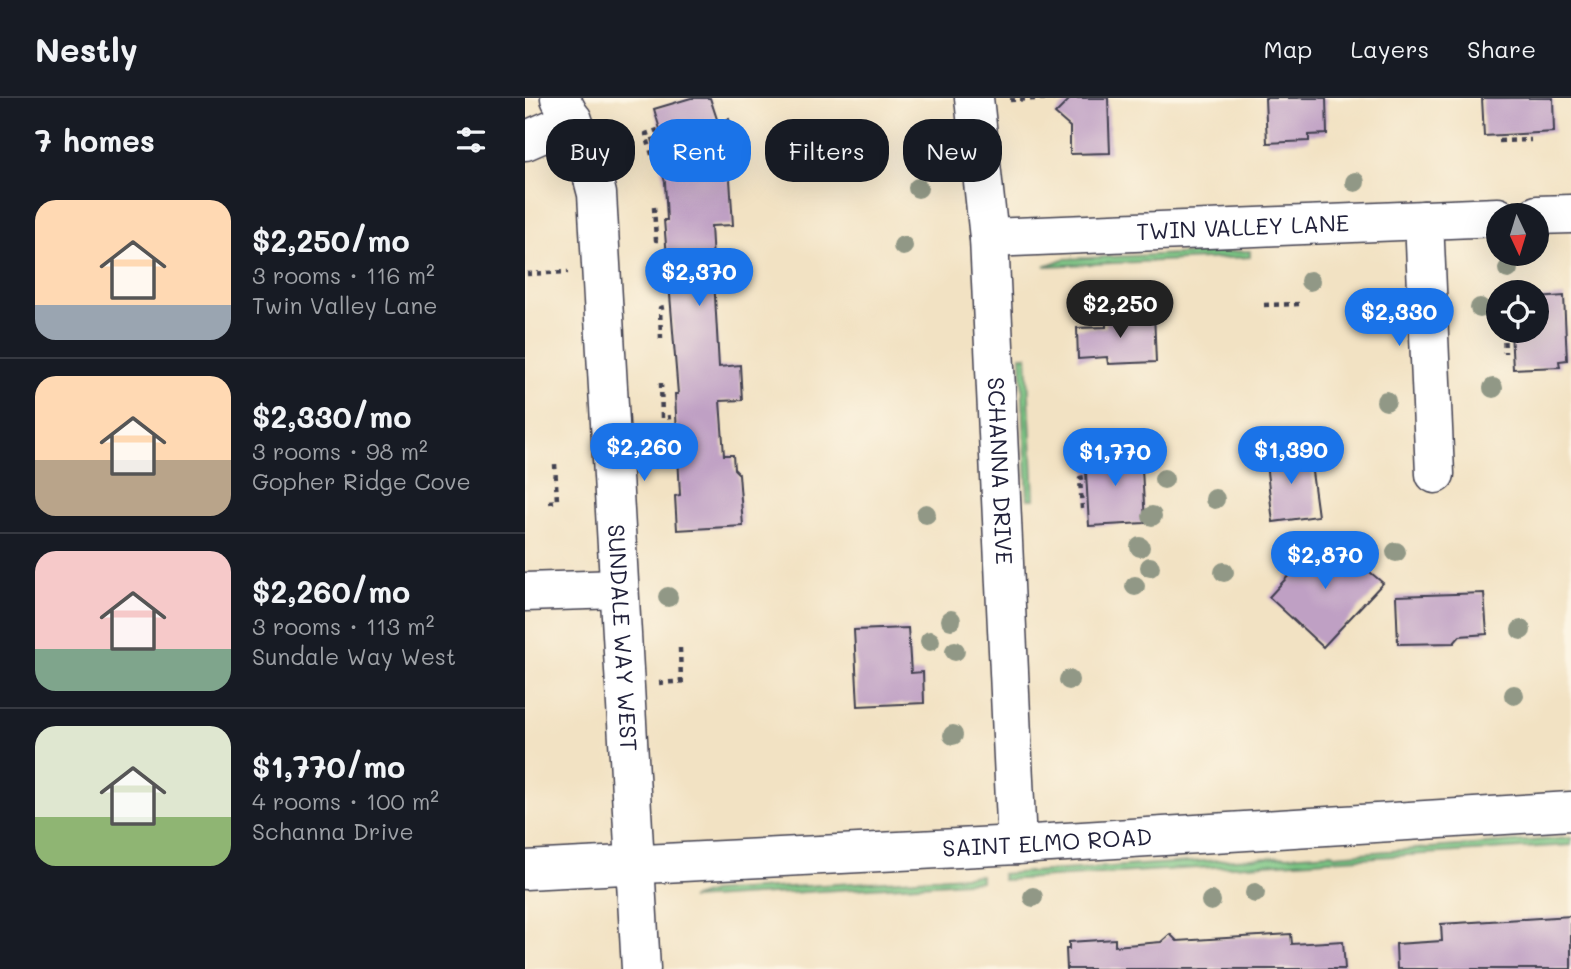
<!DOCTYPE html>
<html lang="en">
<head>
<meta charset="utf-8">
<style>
	body { margin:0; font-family:Mali,sans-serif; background:#242831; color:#f1f3f6; height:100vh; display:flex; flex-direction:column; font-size:26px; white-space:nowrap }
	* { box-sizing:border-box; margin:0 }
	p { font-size:23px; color:#9ea1a6 }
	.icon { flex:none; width:38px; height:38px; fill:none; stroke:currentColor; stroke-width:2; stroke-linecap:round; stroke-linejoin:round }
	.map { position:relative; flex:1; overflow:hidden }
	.panel { display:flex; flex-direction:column; background:#171b24; width:525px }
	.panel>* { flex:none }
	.guide { position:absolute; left:21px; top:21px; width:665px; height:63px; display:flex; gap:14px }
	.needle { width:46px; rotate:176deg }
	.fabs { position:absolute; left:961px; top:105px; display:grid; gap:14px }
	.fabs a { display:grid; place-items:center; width:63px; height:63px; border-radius:50%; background:#171b24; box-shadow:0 7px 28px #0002; font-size:35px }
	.price { position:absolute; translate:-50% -60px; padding:0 16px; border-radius:24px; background:#1a73e8; color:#fff; font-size:23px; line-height:46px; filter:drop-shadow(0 2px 4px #0008) }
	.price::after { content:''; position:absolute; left:50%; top:42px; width:21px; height:16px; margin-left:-10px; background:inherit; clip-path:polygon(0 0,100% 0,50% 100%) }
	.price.on { background:#222; color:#fff }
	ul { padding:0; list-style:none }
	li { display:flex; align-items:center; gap:21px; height:175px; padding:0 35px }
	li+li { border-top:2px solid #363941 }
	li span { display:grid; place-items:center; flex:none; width:196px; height:140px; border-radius:21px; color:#555 }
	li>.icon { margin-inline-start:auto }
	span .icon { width:84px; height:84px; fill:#fffc; stroke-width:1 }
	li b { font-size:30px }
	h2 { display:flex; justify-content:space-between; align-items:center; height:84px; padding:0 35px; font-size:30px }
	.chip { padding:0 24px; border-radius:28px; background:#171b24; box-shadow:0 7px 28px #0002; font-size:24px; line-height:63px }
	.chip.on { background:#1a73e8; color:#fff }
	header { display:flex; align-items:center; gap:42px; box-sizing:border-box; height:98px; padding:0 35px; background:#171b24; border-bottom:2px solid #363941 }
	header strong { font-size:33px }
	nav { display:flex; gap:38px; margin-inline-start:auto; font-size:24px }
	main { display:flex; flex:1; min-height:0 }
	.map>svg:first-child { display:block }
</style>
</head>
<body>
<header>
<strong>Nestly</strong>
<nav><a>Map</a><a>Layers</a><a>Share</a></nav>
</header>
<main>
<section class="panel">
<h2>7 homes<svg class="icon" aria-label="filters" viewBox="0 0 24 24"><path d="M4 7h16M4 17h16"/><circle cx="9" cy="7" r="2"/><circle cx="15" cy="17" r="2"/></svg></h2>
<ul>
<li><span style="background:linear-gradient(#ffd9b3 75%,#9aa5b1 0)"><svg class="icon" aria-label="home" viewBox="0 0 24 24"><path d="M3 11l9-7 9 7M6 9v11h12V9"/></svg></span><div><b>$2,250/mo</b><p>3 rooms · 116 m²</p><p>Twin Valley Lane</p></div></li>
<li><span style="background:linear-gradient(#ffd9b3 60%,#b9a48a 0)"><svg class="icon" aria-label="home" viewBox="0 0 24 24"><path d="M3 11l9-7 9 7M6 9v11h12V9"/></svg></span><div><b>$2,330/mo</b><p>3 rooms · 98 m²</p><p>Gopher Ridge Cove</p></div></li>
<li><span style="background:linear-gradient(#f6c9c9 70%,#7fa58c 0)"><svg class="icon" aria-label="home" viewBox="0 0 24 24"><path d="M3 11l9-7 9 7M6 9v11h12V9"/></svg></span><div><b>$2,260/mo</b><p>3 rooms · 113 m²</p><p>Sundale Way West</p></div></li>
<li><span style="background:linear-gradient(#dfe7d0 65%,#8fb573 0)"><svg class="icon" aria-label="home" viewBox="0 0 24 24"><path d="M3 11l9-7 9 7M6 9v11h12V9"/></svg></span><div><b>$1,770/mo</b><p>4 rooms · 100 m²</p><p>Schanna Drive</p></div></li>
</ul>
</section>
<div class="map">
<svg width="1046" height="871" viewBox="0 0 1046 871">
	<rect width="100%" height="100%" fill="#fcf5e5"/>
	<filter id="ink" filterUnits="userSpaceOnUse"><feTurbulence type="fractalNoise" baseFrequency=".0143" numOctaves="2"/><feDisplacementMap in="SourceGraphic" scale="14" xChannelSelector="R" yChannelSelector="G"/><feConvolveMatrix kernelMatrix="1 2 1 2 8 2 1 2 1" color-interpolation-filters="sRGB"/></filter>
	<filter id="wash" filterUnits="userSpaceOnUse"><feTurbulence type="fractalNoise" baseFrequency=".00686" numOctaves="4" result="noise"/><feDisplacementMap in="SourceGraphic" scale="28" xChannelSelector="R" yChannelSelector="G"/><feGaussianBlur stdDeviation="1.57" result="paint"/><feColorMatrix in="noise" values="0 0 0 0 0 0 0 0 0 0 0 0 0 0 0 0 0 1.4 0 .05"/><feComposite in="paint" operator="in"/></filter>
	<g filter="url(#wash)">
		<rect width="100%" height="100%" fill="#f2e2c3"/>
		<g fill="#7dc784" stroke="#507460" stroke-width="2">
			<polygon points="725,153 725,159 519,168 539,161"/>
			<polygon points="496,258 502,258 509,401 503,401"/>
			<polygon points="1046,740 1046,747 478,782 477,776 807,755 809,757"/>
			<polygon points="456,777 456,783 165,801 187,794"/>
		</g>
		<g id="blocks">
			<g fill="#bfa0c4">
				<polygon points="166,0 185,0 193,24 204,21 213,48 203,51 208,127 186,128 194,269 215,267 217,302 195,303 199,357 208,357 209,371 214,376 218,428 152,432 150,398 155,397 150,296 153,296 139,122 142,122 140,84 127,41 137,38 129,11"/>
				<polygon points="546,0 583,0 585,55 545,56 545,29 530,16"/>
				<polygon points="740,0 801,0 802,36 784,37 784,43 742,45"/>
				<polygon points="957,0 1028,0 1029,34 959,38"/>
				<polygon points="1039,198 1042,262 1034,263 1035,269 988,271 986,233 1012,233 1012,200"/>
				<polygon points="629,215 631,264 583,266 582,259 553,261 552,230 581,229 581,218"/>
				<polygon points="784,352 793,418 748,424 740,357"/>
				<polygon points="616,353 620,425 564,428 560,356"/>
				<polygon points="801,437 858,485 798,549 744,499"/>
				<polygon points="959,495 962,536 935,538 929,545 873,546 871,498"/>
				<polygon points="383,530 386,575 398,574 399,605 333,608 329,532"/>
				<polygon points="1046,818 1046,871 872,871 871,846 917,843 916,826"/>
				<polygon points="645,836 652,843 766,836 767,846 818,843 820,871 542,871 541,851 544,851 544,844 590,841 590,848 636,844"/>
			</g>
		</g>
	</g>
	<g filter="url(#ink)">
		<use href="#blocks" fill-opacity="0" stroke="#413f4f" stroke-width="2"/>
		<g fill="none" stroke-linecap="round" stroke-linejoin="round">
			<g stroke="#413f4f" stroke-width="41">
				<g id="minor">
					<path id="s1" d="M35,0L58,43L72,96L116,871"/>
					<path id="s2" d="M449,0L464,140L492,747"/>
					<polyline points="0,43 48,22"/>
					<polyline points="1012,117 1046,116"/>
					<polyline points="899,122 910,376"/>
					<path id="s3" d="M464,140L973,119"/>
					<polyline points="0,494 94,491"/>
					<path id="s4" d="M0,772L492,747L1046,713"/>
				</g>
			</g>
			<g stroke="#413f4f" stroke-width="4.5" stroke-dasharray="5 5" stroke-linecap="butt">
				<polyline points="485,2 533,0"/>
				<polyline points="974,43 1006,42"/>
				<polyline points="127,57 121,36 133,32"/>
				<polyline points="129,109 131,142 136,142"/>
				<polyline points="2,176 43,174"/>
				<polyline points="739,207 776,206 776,209"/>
				<polyline points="979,233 980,255"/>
				<polyline points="136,241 135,210 140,209"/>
				<polyline points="136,285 137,320 146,319"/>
				<polyline points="24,404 32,403 30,366"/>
				<polyline points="557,411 555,380 560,379"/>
				<polyline points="155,550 156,583"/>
				<polyline points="134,585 161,583"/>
			</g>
			<use href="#minor" stroke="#fff" stroke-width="38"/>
		</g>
		<g fill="#919886">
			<circle cx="830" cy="84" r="10"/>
			<circle cx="393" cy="90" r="10"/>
			<circle cx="378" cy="148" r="10"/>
			<circle cx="983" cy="171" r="10"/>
			<circle cx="785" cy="183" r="10"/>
			<circle cx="955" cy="210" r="10"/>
			<circle cx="968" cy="290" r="10"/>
			<circle cx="861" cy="303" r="10"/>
			<circle cx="639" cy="381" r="10"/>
			<circle cx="690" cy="401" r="10"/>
			<circle cx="401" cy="416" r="10"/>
			<circle cx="627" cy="418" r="10"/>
			<circle cx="615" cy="449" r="10"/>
			<circle cx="871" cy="454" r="10"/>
			<circle cx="625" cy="469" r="10"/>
			<circle cx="699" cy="474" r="10"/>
			<circle cx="610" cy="488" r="10"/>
			<circle cx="143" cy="499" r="10"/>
			<circle cx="426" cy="522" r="10"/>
			<circle cx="996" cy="532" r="10"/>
			<circle cx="405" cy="543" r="10"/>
			<circle cx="430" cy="553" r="10"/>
			<circle cx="544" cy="582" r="10"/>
			<circle cx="989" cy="597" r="10"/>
			<circle cx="428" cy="637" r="10"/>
			<circle cx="730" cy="795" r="10"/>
			<circle cx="508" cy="799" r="10"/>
			<circle cx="686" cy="803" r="10"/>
		</g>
	</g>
	<g text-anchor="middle" stroke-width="5" stroke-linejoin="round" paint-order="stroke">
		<g font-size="23" fill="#22223b" stroke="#fcf5e5">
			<text dy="8" stroke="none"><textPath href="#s3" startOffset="254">TWIN VALLEY LANE</textPath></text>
			<text dy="8" stroke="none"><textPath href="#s2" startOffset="374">SCHANNA DRIVE</textPath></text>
			<text dy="8" stroke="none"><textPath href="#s1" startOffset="548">SUNDALE WAY WEST</textPath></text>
			<text dy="8" stroke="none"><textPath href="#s4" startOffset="523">SAINT ELMO ROAD</textPath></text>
		</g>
	</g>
</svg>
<div class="fabs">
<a><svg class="needle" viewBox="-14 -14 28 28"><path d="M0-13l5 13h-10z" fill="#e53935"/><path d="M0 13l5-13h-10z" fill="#9ea1a6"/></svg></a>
<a><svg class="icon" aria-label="locate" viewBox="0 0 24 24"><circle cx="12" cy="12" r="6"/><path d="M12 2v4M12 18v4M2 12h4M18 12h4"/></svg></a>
</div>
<b class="price" style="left:174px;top:210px">$2,370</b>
<b class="price on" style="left:595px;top:242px">$2,250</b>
<b class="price" style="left:874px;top:250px">$2,330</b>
<b class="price" style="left:119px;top:385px">$2,260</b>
<b class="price" style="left:766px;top:388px">$1,390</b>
<b class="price" style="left:590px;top:390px">$1,770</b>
<b class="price" style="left:800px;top:493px">$2,870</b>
<div class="guide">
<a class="chip">Buy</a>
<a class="chip on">Rent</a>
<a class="chip">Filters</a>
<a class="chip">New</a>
</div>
</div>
</main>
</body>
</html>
